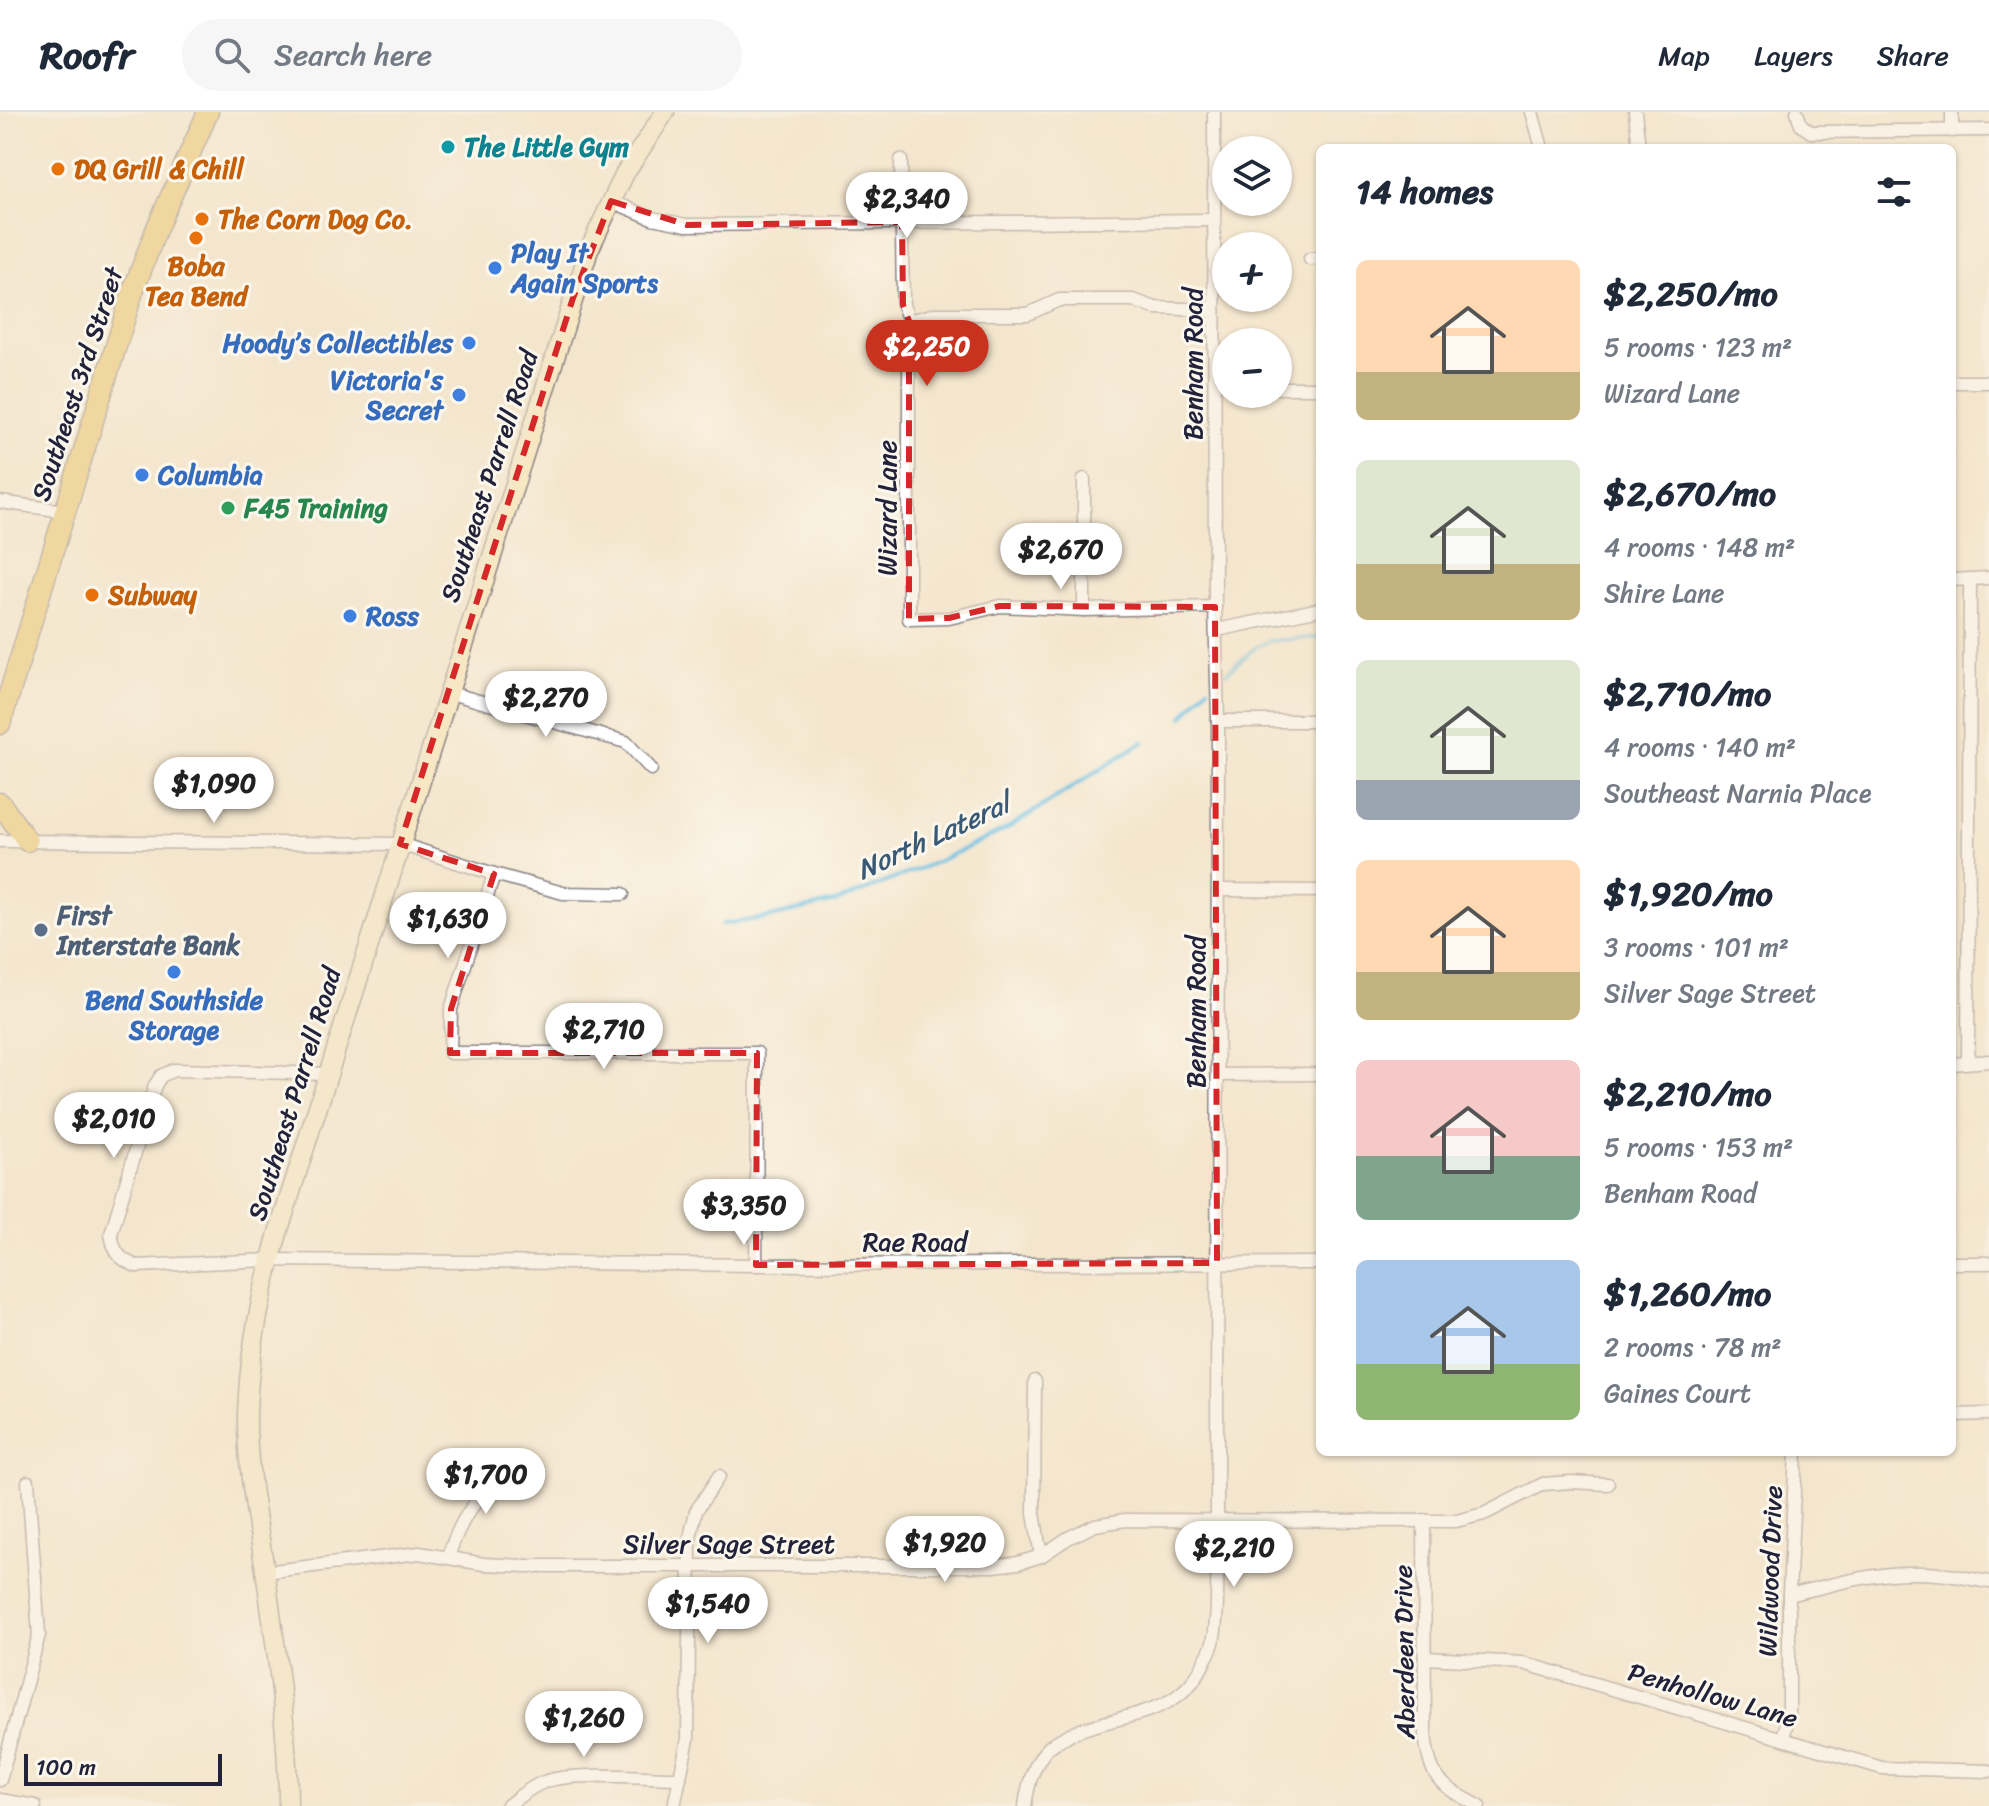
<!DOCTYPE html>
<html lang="en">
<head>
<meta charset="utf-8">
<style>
	body { margin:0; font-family:Sriracha,sans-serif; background:#f6f6f7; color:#1f2937; height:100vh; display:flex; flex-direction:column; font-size:30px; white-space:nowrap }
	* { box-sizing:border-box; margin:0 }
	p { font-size:26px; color:#747a83 }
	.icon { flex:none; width:44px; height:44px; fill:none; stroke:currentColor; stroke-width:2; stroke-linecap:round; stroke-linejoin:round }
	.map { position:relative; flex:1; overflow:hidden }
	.drawer { position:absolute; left:1316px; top:32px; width:640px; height:1312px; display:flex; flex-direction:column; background:#fff; border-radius:12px; box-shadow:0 2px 6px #0004 }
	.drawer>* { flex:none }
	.fabs { position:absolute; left:1212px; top:24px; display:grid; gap:16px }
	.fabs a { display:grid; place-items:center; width:80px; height:80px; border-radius:50%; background:#fff; box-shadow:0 2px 6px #0004; font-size:40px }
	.scale { position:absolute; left:24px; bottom:20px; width:198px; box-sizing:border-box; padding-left:8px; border:4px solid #22223b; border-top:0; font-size:22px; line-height:28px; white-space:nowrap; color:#22223b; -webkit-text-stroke:6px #fbf7ec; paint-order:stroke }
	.price { position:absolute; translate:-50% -68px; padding:0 18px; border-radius:28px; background:#fff; color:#222; font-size:26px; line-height:52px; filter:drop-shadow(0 2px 4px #0008) }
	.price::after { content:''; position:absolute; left:50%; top:48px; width:24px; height:18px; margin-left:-12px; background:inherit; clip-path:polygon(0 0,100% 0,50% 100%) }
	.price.on { background:#c8321e; color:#fff }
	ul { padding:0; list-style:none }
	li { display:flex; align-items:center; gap:24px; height:200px; padding:0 40px }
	li span { display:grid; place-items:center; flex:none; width:224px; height:160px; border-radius:12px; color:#555 }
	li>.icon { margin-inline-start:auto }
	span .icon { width:96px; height:96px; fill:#fffc; stroke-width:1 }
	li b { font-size:34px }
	h2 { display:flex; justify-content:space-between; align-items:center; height:96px; padding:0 40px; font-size:34px }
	header { display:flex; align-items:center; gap:48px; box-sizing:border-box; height:112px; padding:0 40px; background:#fff; border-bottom:2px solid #e0e1e3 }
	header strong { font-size:38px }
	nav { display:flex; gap:44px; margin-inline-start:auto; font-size:28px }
	.search { width:560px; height:72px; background:#f6f6f7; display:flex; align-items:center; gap:20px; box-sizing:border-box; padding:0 28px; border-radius:44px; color:#747a83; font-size:30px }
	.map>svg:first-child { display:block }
</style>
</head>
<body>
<header>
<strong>Roofr</strong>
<div class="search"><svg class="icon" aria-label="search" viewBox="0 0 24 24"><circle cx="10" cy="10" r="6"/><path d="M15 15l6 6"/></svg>Search here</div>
<nav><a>Map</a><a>Layers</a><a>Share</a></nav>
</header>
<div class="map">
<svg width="1989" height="1694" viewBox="0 0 1989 1694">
	<rect width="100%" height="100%" fill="#fbf7ec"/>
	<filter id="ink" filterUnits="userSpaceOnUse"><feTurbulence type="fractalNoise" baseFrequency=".0125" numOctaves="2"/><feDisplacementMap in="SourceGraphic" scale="16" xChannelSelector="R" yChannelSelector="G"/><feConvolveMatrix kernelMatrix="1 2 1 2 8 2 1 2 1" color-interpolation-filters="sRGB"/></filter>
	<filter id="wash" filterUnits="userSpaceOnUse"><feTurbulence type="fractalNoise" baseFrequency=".006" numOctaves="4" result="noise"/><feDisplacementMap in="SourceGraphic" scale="32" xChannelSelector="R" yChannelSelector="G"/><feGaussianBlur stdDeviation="1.8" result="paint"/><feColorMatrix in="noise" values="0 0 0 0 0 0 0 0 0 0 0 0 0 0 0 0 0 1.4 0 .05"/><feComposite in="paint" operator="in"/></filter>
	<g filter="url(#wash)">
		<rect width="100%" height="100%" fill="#f4e6cd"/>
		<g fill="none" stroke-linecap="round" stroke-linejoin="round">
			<g stroke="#65bee2" stroke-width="4">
				<polyline points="1227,560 1256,535 1269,529 1320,525"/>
				<polyline points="1183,605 1208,575"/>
				<polyline points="723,812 766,806 839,789 936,750 1005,718 1143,630"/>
			</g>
		</g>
	</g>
	<g filter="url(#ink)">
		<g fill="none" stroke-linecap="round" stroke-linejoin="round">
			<g stroke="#8b8484" stroke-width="15">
				<g id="street">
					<polyline points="1532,0 1542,36"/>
					<polyline points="1635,0 1639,36"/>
					<polyline points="1797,0 1801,13 1811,20 1989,18"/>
					<polyline points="1952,19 1952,0"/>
					<polyline points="901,48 903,193 909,209 909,507 949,506 1000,494 1084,498 1215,495"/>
					<polyline points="611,89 652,106 687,113 1213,108"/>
					<polyline points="1310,147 1320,146"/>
					<polyline points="909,209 935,202 1028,202 1059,188 1133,188 1155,196 1214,198"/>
					<polyline points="1952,270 1989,270"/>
					<polyline points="1278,276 1320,276"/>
					<polyline points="1084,367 1084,498"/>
					<polyline points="0,390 64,399"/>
					<polyline points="1952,468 1989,466"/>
					<polyline points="1217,518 1320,497"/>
					<polyline points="450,581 626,630 651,657"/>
					<polyline points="1218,609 1320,609"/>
					<polyline points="0,729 400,732 494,762 563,781 623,782"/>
					<polyline points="494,762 451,897 450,941 757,941 756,1153"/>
					<polyline points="1218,778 1320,779"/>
					<polyline points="1968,950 1970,468"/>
					<polyline points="1952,952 1989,949"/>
					<path d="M328,962L174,958L161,964L155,973L111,1122C114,1140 119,1147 136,1154L270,1148L756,1153L1320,1151"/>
					<polyline points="1218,963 1320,962"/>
					<polyline points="1952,1151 1989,1151"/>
					<polyline points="1035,1269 1034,1401 1041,1444"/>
					<polyline points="1952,1303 1989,1302"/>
					<path d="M1424,1408L1425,1622C1430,1667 1439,1673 1479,1694"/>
					<path d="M448,1445C464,1397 476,1387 514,1356"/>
					<polyline points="265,1460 419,1441 484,1452 526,1454 993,1454 1018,1451 1041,1444 1068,1426 1095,1413 1125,1408 1456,1409 1484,1402 1543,1372 1571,1370 1608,1372"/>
					<path d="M1789,1483C1827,1474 1868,1462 1907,1461C1935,1460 1962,1465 1989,1470"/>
					<polyline points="1426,1546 1523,1551 1882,1656 1989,1659"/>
					<polyline points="1783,1626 1789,1602 1789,1483 1796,1340"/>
					<polyline points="0,1668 39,1523 28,1370"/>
					<polyline points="0,1688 35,1694"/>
					<path d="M507,1694C519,1685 530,1675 544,1670C569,1659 649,1666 680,1666"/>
					<polyline points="674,1694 688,1627 690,1426 696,1399 719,1364"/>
					<path d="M1025,1694C1028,1671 1035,1643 1056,1630C1103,1599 1174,1613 1203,1553C1206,1546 1211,1538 1213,1531C1220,1496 1216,1445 1217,1408L1218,609L1215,495L1214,0"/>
				</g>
			</g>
			<g stroke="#8b8484" stroke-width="21">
				<path id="secondary" d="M288,1694C288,1615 276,1536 265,1458C257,1406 246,1353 247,1301C249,1239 261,1180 278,1121L589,138L625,61L665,0"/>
			</g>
			<g stroke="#8b8484" stroke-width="23">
				<g id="primary">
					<polyline points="0,612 132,182 156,118 208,0"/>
					<polyline points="0,691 27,729"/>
				</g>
			</g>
			<use href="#street" stroke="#fff" stroke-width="12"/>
			<use href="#secondary" stroke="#f7e8c3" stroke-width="18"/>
			<use href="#primary" stroke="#ebc669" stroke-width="20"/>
		</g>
	</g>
	<path d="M0 0H1989V1694H0ZM611,89L687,113L902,110L903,193L909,209V507L949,506L1000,494L1215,495L1217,1151L756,1153L757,941H450L451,897L494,762L400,732L573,186Z" fill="#f4e6cd" fill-opacity=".55" fill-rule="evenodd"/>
	<path fill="none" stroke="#d62828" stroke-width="6" stroke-dasharray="16 10" stroke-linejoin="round" d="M611,89L687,113L902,110L903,193L909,209V507L949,506L1000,494L1215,495L1217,1151L756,1153L757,941H450L451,897L494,762L400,732L573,186Z"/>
	<circle fill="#0f9aa8" stroke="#fbf7ec" stroke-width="3" cx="448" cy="35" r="8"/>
	<g fill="#e8710a" stroke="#fbf7ec" stroke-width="3">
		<circle cx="58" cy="57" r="8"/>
		<circle cx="202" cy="107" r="8"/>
		<circle cx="196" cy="126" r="8"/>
		<circle cx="92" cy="483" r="8"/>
	</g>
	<g fill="#3f7fe0" stroke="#fbf7ec" stroke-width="3">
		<circle cx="495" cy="156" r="8"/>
		<circle cx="469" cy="231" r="8"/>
		<circle cx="459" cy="283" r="8"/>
		<circle cx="142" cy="363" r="8"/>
		<circle cx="350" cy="504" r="8"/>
		<circle cx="174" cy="860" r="8"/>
	</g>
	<circle fill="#2e9e5b" stroke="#fbf7ec" stroke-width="3" cx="228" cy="396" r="8"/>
	<circle fill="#5c6f8a" stroke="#fbf7ec" stroke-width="3" cx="41" cy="818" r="8"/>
	<g text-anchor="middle" stroke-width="6" stroke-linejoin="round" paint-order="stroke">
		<g font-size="26" font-weight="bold" fill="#0d838f" stroke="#fbf7ec" text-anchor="start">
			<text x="464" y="44">The Little Gym</text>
		</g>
		<g font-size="26" font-weight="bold" fill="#c56008" stroke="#fbf7ec" text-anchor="start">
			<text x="74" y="66">DQ Grill &amp; Chill</text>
			<text x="218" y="116">The Corn Dog Co.</text>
			<text x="196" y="163" text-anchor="middle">Boba<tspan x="196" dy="30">Tea Bend</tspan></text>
			<text x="108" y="492">Subway</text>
		</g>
		<g font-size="26" font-weight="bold" fill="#366cbe" stroke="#fbf7ec" text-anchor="start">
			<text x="511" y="150">Play It<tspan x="511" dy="30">Again Sports</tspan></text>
			<text x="453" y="240" text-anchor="end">Hoody’s Collectibles</text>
			<text x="443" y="277" text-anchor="end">Victoria's<tspan x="443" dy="30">Secret</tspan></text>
			<text x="158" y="372">Columbia</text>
			<text x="366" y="513">Ross</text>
			<text x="174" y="897" text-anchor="middle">Bend Southside<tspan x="174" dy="30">Storage</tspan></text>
		</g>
		<g font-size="26" fill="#22223b" stroke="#fbf7ec">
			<text transform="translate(1193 252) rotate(-90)" y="9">Benham Road</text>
			<text transform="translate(77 272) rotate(-72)" y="9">Southeast 3rd Street</text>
			<text transform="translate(489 364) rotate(-72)" y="9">Southeast Parrell Road</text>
			<text transform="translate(887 396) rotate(-90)" y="9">Wizard Lane</text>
			<text transform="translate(1196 900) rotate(-90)" y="9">Benham Road</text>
			<text transform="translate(294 982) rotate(-73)" y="9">Southeast Parrell Road</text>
			<text x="915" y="1139">Rae Road</text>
			<text x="729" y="1441">Silver Sage Street</text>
			<text transform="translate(1770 1459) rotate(-88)" y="9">Wildwood Drive</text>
			<text transform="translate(1404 1540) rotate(-91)" y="9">Aberdeen Drive</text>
			<text transform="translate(1713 1583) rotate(16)" y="9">Penhollow Lane</text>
		</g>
		<g font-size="26" font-weight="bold" fill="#27864d" stroke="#fbf7ec" text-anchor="start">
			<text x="244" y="405">F45 Training</text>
		</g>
		<g font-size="26" font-weight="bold" fill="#4e5e75" stroke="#fbf7ec" text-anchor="start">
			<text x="57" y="812">First<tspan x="57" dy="30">Interstate Bank</tspan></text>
		</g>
		<g font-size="28" font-style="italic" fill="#395975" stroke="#fbf7ec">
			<text transform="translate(933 724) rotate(-25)" y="10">North Lateral</text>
		</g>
	</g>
</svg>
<div class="fabs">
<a><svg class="icon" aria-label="layers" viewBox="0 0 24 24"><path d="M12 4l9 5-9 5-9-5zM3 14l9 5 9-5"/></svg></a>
<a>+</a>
<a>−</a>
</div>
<div class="scale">100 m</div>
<b class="price" style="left:907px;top:128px">$2,340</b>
<b class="price on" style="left:927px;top:276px">$2,250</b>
<b class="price" style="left:1061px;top:479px">$2,670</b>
<b class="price" style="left:546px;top:627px">$2,270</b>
<b class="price" style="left:214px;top:713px">$1,090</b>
<b class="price" style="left:448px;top:848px">$1,630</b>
<b class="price" style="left:604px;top:959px">$2,710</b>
<b class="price" style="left:114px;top:1048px">$2,010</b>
<b class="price" style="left:744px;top:1135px">$3,350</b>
<b class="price" style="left:486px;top:1404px">$1,700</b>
<b class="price" style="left:945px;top:1472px">$1,920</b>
<b class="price" style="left:1234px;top:1477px">$2,210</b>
<b class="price" style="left:708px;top:1533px">$1,540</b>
<b class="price" style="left:584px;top:1647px">$1,260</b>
<section class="drawer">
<h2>14 homes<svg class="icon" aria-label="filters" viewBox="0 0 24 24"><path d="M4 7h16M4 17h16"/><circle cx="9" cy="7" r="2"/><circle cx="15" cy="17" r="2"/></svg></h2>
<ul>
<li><span style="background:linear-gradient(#ffd9b3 70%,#c2b280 0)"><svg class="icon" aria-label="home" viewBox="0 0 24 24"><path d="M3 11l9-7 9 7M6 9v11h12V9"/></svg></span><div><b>$2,250/mo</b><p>5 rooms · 123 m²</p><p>Wizard Lane</p></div></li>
<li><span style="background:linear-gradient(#dfe7d0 65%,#c2b280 0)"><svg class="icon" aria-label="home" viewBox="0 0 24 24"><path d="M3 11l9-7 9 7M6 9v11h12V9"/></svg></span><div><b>$2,670/mo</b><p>4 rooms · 148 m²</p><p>Shire Lane</p></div></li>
<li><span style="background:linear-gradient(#dfe7d0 75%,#9aa5b1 0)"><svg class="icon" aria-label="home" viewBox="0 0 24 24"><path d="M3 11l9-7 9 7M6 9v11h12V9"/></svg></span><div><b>$2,710/mo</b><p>4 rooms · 140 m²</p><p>Southeast Narnia Place</p></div></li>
<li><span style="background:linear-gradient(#ffd9b3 70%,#c2b280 0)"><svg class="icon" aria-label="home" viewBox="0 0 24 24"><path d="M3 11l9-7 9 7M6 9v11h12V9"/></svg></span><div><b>$1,920/mo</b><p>3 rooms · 101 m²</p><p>Silver Sage Street</p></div></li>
<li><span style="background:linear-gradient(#f6c9c9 60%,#7fa58c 0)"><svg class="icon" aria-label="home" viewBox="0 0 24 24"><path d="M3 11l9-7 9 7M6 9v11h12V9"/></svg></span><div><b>$2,210/mo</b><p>5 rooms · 153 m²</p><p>Benham Road</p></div></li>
<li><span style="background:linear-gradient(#a9c7e8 65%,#8fb573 0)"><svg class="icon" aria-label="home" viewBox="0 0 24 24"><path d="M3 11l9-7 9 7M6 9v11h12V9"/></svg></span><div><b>$1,260/mo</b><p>2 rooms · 78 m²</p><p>Gaines Court</p></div></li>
</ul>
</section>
</div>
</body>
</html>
